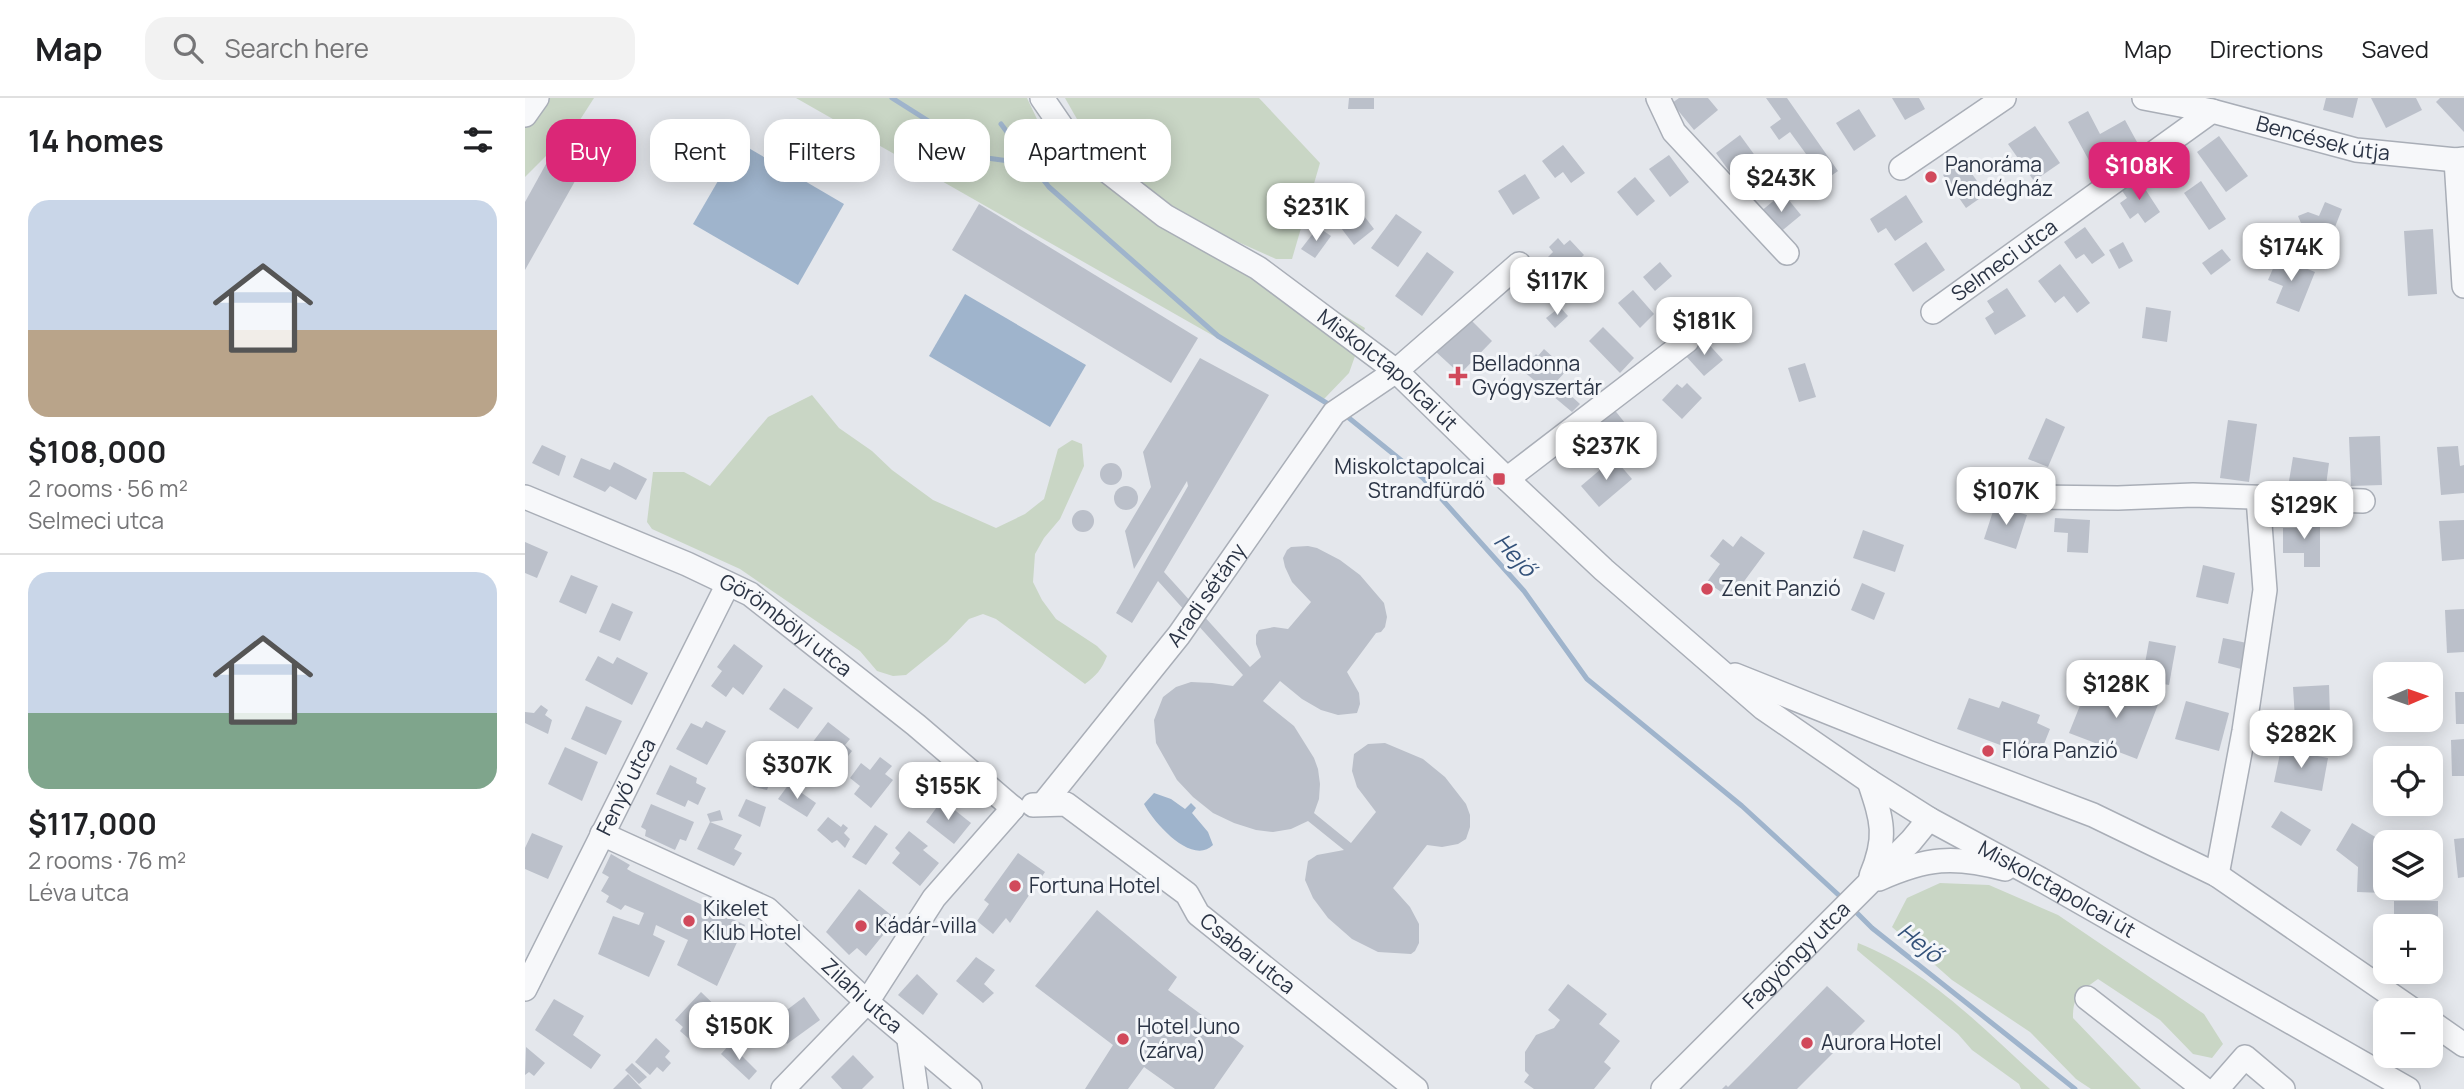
<!DOCTYPE html>
<html lang="en">
<head>
<meta charset="utf-8">
<style>
	body { margin:0; font-family:Manrope,sans-serif; background:#f2f2f2; color:#202124; height:100vh; display:flex; flex-direction:column; font-size:26px; white-space:nowrap }
	* { box-sizing:border-box; margin:0 }
	p { font-size:23px; color:#757577 }
	.icon { flex:none; width:38px; height:38px; fill:none; stroke:currentColor; stroke-width:2; stroke-linecap:round; stroke-linejoin:round }
	.map { position:relative; flex:1; overflow:hidden }
	.side { display:flex; flex-direction:column; background:#fff; width:525px }
	.side>* { flex:none }
	.top-card { position:absolute; left:21px; top:21px; width:665px; height:63px; display:flex; gap:14px }
	.needle { width:46px; rotate:88deg }
	.buttons { position:absolute; left:1848px; top:564px; display:grid; gap:14px }
	.buttons a { display:grid; place-items:center; width:70px; height:70px; border-radius:14px; background:#fff; box-shadow:0 4px 18px #0003; font-size:35px }
	.price { position:absolute; translate:-50% -60px; padding:0 16px; border-radius:14px; background:#fff; color:#222; font-size:23px; line-height:46px; filter:drop-shadow(0 2px 4px #0008) }
	.price::after { content:''; position:absolute; left:50%; top:42px; width:21px; height:16px; margin-left:-10px; background:inherit; clip-path:polygon(0 0,100% 0,50% 100%) }
	.price.current { background:#db2777; color:#fff }
	ul { padding:0; list-style:none }
	li { display:grid; align-content:center; gap:14px; height:371px; padding:0 28px }
	li+li { border-top:2px solid #e0e0e0 }
	li span { display:grid; place-items:center; height:217px; border-radius:21px; color:#555 }
	li>.icon { margin-inline-start:auto }
	span .icon { width:126px; height:126px; fill:#fffc; stroke-width:1 }
	li b { font-size:30px }
	h2 { display:flex; justify-content:space-between; align-items:center; height:84px; padding:0 28px; font-size:30px }
	.pill { padding:0 24px; border-radius:21px; background:#fff; box-shadow:0 4px 18px #0003; font-size:24px; line-height:63px }
	.pill.current { background:#db2777; color:#fff }
	header { display:flex; align-items:center; gap:42px; box-sizing:border-box; height:98px; padding:0 35px; background:#fff; border-bottom:2px solid #e0e0e0 }
	header strong { font-size:33px }
	nav { display:flex; gap:38px; margin-inline-start:auto; font-size:24px }
	.search { width:490px; height:63px; background:#f2f2f2; display:flex; align-items:center; gap:18px; box-sizing:border-box; padding:0 24px; border-radius:21px; color:#757577; font-size:26px }
	main { display:flex; flex:1; min-height:0 }
	.map>svg:first-child { display:block }
</style>
</head>
<body>
<header>
<strong>Map</strong>
<div class="search"><svg class="icon" aria-label="search" viewBox="0 0 24 24"><circle cx="10" cy="10" r="6"/><path d="M15 15l6 6"/></svg>Search here</div>
<nav><a>Map</a><a>Directions</a><a>Saved</a></nav>
</header>
<main>
<section class="side">
<h2>14 homes<svg class="icon" aria-label="filters" viewBox="0 0 24 24"><path d="M4 7h16M4 17h16"/><circle cx="9" cy="7" r="2"/><circle cx="15" cy="17" r="2"/></svg></h2>
<ul>
<li><span style="background:linear-gradient(#c9d6e8 60%,#b9a48a 0)"><svg class="icon" aria-label="home" viewBox="0 0 24 24"><path d="M3 11l9-7 9 7M6 9v11h12V9"/></svg></span><div><b>$108,000</b><p>2 rooms · 56 m²</p><p>Selmeci utca</p></div></li>
<li><span style="background:linear-gradient(#c9d6e8 65%,#7fa58c 0)"><svg class="icon" aria-label="home" viewBox="0 0 24 24"><path d="M3 11l9-7 9 7M6 9v11h12V9"/></svg></span><div><b>$117,000</b><p>2 rooms · 76 m²</p><p>Léva utca</p></div></li>
</ul>
</section>
<div class="map">
<svg width="1939" height="991" viewBox="0 0 1939 991">
	<rect width="100%" height="100%" fill="#e4e7ec"/>
	<g fill="#c9d6c5">
		<polygon points="0,0 69,0 51,28 0,79"/>
		<polygon points="271,0 502,0 520,38 840,230 824,275 799,301"/>
		<polygon points="540,0 734,0 795,65 767,161 751,161 664,122 565,44"/>
		<path d="M287,297L314,330L347,353L367,372L408,402L471,430L500,416L519,401L533,351L547,342L557,346L559,368L535,421L519,440L510,456L508,484L517,502L531,521L572,548L582,558C577,571 571,578 560,586L471,521L458,516L444,521L422,544L381,577L368,578L352,573L335,553L215,471L127,431L122,424L128,374H159L185,388L243,319Z"/>
		<path d="M1415,785L1464,787L1533,817L1679,916L1698,946L1687,960L1668,956L1635,922L1573,881C1555,894 1548,897 1548,920L1616,991H1566L1551,981L1505,934L1427,882L1367,829L1382,800Z"/>
		<path d="M1333,845C1408,874 1466,939 1525,991H1496L1494,986L1447,952L1433,936L1339,858L1332,852Z"/>
	</g>
	<g fill="#9fb4cc">
		<polygon points="215,45 319,106 273,187 168,126"/>
		<polygon points="440,196 561,267 525,329 404,258"/>
		<path d="M629,695L646,701L660,711L666,705L671,710L667,715L683,734L688,747C667,768 629,725 619,706Z"/>
	</g>
	<g fill="none" stroke-linecap="round" stroke-linejoin="round">
		<g stroke="#9fb4cc" stroke-width="5">
			<polyline points="367,0 462,60 506,66 524,89 693,238 808,309"/>
			<polyline points="476,26 506,66"/>
			<polyline points="819,316 898,380 999,493 1062,581 1217,708 1319,802"/>
			<polyline points="1326,809 1347,830 1550,991"/>
		</g>
	</g>
	<g fill="#bbc0ca">
		<polygon points="824,0 849,0 849,11 823,11"/>
		<polygon points="1154,0 1183,0 1193,12 1169,32 1147,5"/>
		<polygon points="1241,0 1262,0 1313,73 1300,82 1265,34 1254,42 1245,29 1256,21"/>
		<polygon points="1367,0 1394,0 1400,11 1380,22"/>
		<polygon points="1801,0 1833,0 1828,20 1798,12"/>
		<polygon points="1846,0 1891,0 1897,12 1861,30"/>
		<polygon points="1915,0 1939,0 1939,34 1911,4"/>
		<polygon points="1334,11 1351,38 1329,53 1311,25"/>
		<polygon points="1563,13 1575,36 1600,22 1612,44 1567,68 1543,24"/>
		<polygon points="1510,28 1535,65 1509,83 1483,46"/>
		<polygon points="1215,37 1231,59 1207,77 1191,55"/>
		<polygon points="1694,38 1723,78 1701,94 1672,54"/>
		<polygon points="1038,47 1060,75 1046,85 1038,74 1030,80 1017,63"/>
		<polygon points="26,57 54,76 0,172 0,104"/>
		<polygon points="1144,57 1164,84 1145,99 1124,71"/>
		<polygon points="1438,63 1461,96 1441,110 1418,77"/>
		<polygon points="1000,76 1015,100 988,117 973,93"/>
		<polygon points="1110,79 1130,103 1112,118 1092,94"/>
		<polygon points="1613,80 1635,114 1620,125 1613,115 1605,121 1595,105 1602,100 1596,91"/>
		<polygon points="1676,83 1701,121 1684,132 1659,95"/>
		<polygon points="1258,95 1276,117 1253,136 1235,114"/>
		<polygon points="1381,97 1398,124 1370,143 1361,130 1353,135 1345,121"/>
		<polygon points="1800,104 1817,111 1801,152 1786,146 1790,135 1778,130 1773,118 1783,114 1794,118"/>
		<polygon points="454,106 673,240 646,285 427,152"/>
		<polygon points="830,106 849,131 829,147 810,122"/>
		<polygon points="871,116 897,134 873,169 846,150"/>
		<polygon points="793,129 806,138 790,160 776,151"/>
		<polygon points="1560,129 1580,157 1567,166 1559,156 1551,161 1539,144"/>
		<polygon points="1736,130 1748,134 1744,145 1732,141"/>
		<polygon points="1908,131 1912,196 1883,198 1879,133"/>
		<polygon points="1033,140 1039,147 1045,142 1059,157 1037,177 1022,160 1028,154 1024,149"/>
		<polygon points="1401,144 1420,172 1388,194 1369,166"/>
		<polygon points="1598,144 1608,163 1594,171 1584,152"/>
		<polygon points="1697,151 1706,162 1686,177 1677,165"/>
		<polygon points="902,154 929,174 897,218 870,198"/>
		<polygon points="1753,159 1790,174 1774,214 1751,205 1758,188 1743,182"/>
		<polygon points="1135,164 1147,178 1130,193 1118,179"/>
		<polygon points="1535,166 1565,205 1552,215 1539,198 1530,205 1513,183"/>
		<polygon points="1482,190 1501,218 1470,237 1460,220 1469,214 1462,203"/>
		<polygon points="1108,192 1129,216 1115,230 1093,205"/>
		<polygon points="1035,209 1043,218 1030,230 1021,220"/>
		<polygon points="1621,209 1646,213 1642,244 1617,240"/>
		<polygon points="943,219 967,243 935,276 910,253"/>
		<polygon points="1078,229 1109,260 1095,275 1064,243"/>
		<polygon points="1178,240 1198,262 1179,278 1160,257"/>
		<polygon points="1019,251 1042,272 1031,284 1055,306 1047,314 997,272 1011,256 1013,258"/>
		<polygon points="675,260 744,297 639,474 725,569 736,559 731,546 731,537 734,532 749,529 763,531 786,504 767,484 760,469 758,460 762,452 766,449 783,448 792,450 815,462 835,477 859,505 862,519 860,529 856,534 851,535 822,574 834,595 835,606 832,615 813,617 796,612 777,601 755,583 738,603 769,628 789,660 793,671 795,686 794,701 789,715 826,745 851,714 832,689 827,673 829,656 843,646 860,645 898,661 920,679 941,706 945,717 945,729 941,741 933,746 917,749 902,747 868,790 885,809 894,826 894,845 890,853 886,856 853,854 827,841 803,820 788,800 780,782 783,763 792,757 819,752 783,723 766,731 748,734 731,732 709,725 688,715 668,699 652,682 631,645 629,622 638,599 651,589 666,584 687,585 708,588 718,577 633,483 607,525 591,515 663,388 662,383 609,471 600,433 626,389 618,354"/>
		<polygon points="1280,265 1291,299 1274,304 1263,270"/>
		<polygon points="1162,285 1177,300 1157,321 1137,302 1152,286 1157,290"/>
		<polygon points="1088,310 1108,335 1083,356 1062,332"/>
		<polygon points="1521,320 1540,329 1523,369 1503,361"/>
		<polygon points="1703,322 1732,326 1724,384 1695,380"/>
		<polygon points="1855,338 1857,387 1826,388 1824,339"/>
		<polygon points="17,347 41,358 34,378 7,365"/>
		<polygon points="1933,348 1935,368 1939,367 1939,395 1916,397 1912,349"/>
		<polygon points="1768,359 1804,365 1800,395 1763,389"/>
		<polygon points="56,360 85,372 89,364 122,381 111,402 85,388 80,394 48,379"/>
		<polygon points="1089,360 1107,381 1074,409 1056,388"/>
		<circle cx="586" cy="376" r="11"/>
		<circle cx="601" cy="400" r="12"/>
		<polygon points="1470,407 1502,417 1491,451 1459,441"/>
		<circle cx="558" cy="423" r="11"/>
		<polygon points="1530,420 1565,422 1563,455 1542,454 1543,435 1529,434"/>
		<polygon points="1774,420 1795,420 1795,469 1779,469 1779,455 1758,455 1758,430 1774,430"/>
		<polygon points="1939,422 1939,461 1917,463 1914,423"/>
		<polygon points="1338,432 1379,447 1370,474 1328,460"/>
		<polygon points="1216,438 1240,455 1206,501 1182,484 1195,466 1185,458 1198,441 1208,449"/>
		<polygon points="0,444 23,454 12,480 0,475"/>
		<polygon points="1678,467 1710,475 1703,506 1671,499"/>
		<polygon points="46,477 73,488 61,516 34,504"/>
		<polygon points="1337,485 1360,495 1349,522 1326,512"/>
		<polygon points="87,505 108,514 95,543 74,534"/>
		<polygon points="1939,511 1939,554 1922,555 1920,512"/>
		<polygon points="1698,540 1722,545 1716,571 1693,565"/>
		<polygon points="1624,543 1651,548 1644,587 1617,582"/>
		<polygon points="209,546 238,568 218,597 208,589 201,599 186,588 197,573 192,569"/>
		<polygon points="73,558 88,566 92,559 123,575 107,607 60,582"/>
		<polygon points="1582,584 1634,604 1612,661 1544,635 1558,600 1574,606"/>
		<polygon points="1804,587 1805,619 1770,621 1768,589"/>
		<polygon points="259,590 288,610 273,631 244,611"/>
		<polygon points="1930,594 1939,594 1939,626 1931,626"/>
		<polygon points="1444,600 1474,610 1477,603 1515,617 1512,625 1525,631 1513,661 1432,631"/>
		<polygon points="1661,603 1704,615 1694,653 1650,641"/>
		<polygon points="16,607 23,612 20,617 27,622 23,636 0,625 0,614 9,615"/>
		<polygon points="61,608 97,623 81,657 46,641"/>
		<polygon points="181,623 201,633 182,667 151,651 166,625 177,630"/>
		<polygon points="303,624 325,641 320,647 327,653 303,684 274,662"/>
		<polygon points="1939,641 1939,678 1927,678 1926,642"/>
		<polygon points="40,649 73,664 57,703 23,686"/>
		<polygon points="1756,651 1803,660 1797,693 1749,684"/>
		<polygon points="355,659 367,668 360,676 368,682 346,710 329,696 335,688 325,680 336,665 345,672"/>
		<polygon points="145,667 172,680 171,685 181,690 173,707 163,702 160,709 131,696"/>
		<polygon points="238,670 248,676 242,692 228,689"/>
		<polygon points="264,686 291,705 282,719 253,701"/>
		<polygon points="221,701 241,709 235,729 213,718"/>
		<polygon points="417,702 446,725 429,746 401,724"/>
		<polygon points="126,706 169,724 161,743 155,741 150,752 120,738 121,732 116,729"/>
		<polygon points="195,712 198,722 185,724 182,716"/>
		<polygon points="1756,713 1786,732 1776,748 1746,729"/>
		<polygon points="303,719 316,729 318,726 323,730 319,735 325,741 320,750 312,742 307,745 292,732"/>
		<polygon points="185,724 217,737 209,751 217,755 209,768 172,751"/>
		<polygon points="1827,725 1857,743 1856,752 1860,754 1859,795 1832,794 1833,769 1811,752"/>
		<polygon points="350,727 363,736 341,767 327,759"/>
		<polygon points="384,733 403,748 398,752 414,765 395,788 367,765 375,755 370,750"/>
		<polygon points="7,735 38,748 23,781 0,771 0,750"/>
		<polygon points="1939,740 1939,779 1933,780 1929,741"/>
		<polygon points="493,755 520,774 485,825 481,820 468,836 452,823 464,806 459,802"/>
		<polygon points="86,756 105,767 102,771 107,774 220,827 192,888 152,867 163,842 131,827 128,837 140,843 124,879 73,856 88,818 114,827 119,815 100,807 96,812 81,804 84,798 76,793 84,779 77,775"/>
		<polygon points="334,791 371,821 341,858 332,850 324,857 301,834"/>
		<polygon points="1869,803 1913,803 1913,840 1906,840 1906,828 1869,828"/>
		<polygon points="572,812 652,879 643,892 719,948 689,991 650,991 619,969 603,991 560,991 588,947 510,888"/>
		<polygon points="451,859 470,872 459,886 469,895 458,905 431,883"/>
		<polygon points="392,876 413,896 398,917 373,897"/>
		<polygon points="1043,886 1082,916 1074,926 1095,943 1079,964 1086,970 1069,991 1009,991 999,984 1004,977 1000,973 1000,954 1011,937 1029,930 1035,922 1023,912"/>
		<polygon points="1302,888 1340,923 1272,991 1197,991 1201,987 1203,989 1224,968"/>
		<polygon points="176,894 204,921 178,948 174,944 171,947 155,933 158,929 150,922"/>
		<polygon points="279,899 295,922 262,946 246,924"/>
		<polygon points="29,901 59,918 48,937 76,957 66,971 10,932"/>
		<polygon points="131,940 145,953 140,959 146,965 138,974 132,969 125,977 110,964"/>
		<polygon points="205,946 232,973 224,982 196,956"/>
		<polygon points="1,949 20,965 9,978 4,974 0,977"/>
		<polygon points="328,957 349,979 337,991 317,991 306,979"/>
		<polygon points="107,965 122,979 114,986 100,972"/>
		<polygon points="103,976 117,991 88,991"/>
	</g>
	<g fill="none" stroke-linecap="round" stroke-linejoin="round">
		<g stroke="#a9aeb7" stroke-width="26">
			<g id="minor">
				<path id="s1" d="M517,0L550,48L640,118L733,170L871,273L982,381L1079,472L1238,610L1344,683L1404,721L1515,781L1883,991"/>
				<polyline points="1133,0 1149,34 1262,155"/>
				<path id="s2" d="M1619,0L1687,13L1831,52L1931,62L1939,61"/>
				<polyline points="0,17 12,0"/>
				<polyline points="1931,62 1939,188"/>
				<polyline points="1376,70 1479,0"/>
				<path id="s3" d="M1408,214L1687,13"/>
				<polyline points="982,381 1162,243"/>
				<polyline points="1451,386 1499,399 1593,400 1668,397 1838,403"/>
				<path id="s4" d="M0,399L162,466L225,496L391,627L488,710"/>
				<polyline points="1210,577 1405,655 1568,717 1692,777 1888,912"/>
				<path d="M1344,683C1357,722 1363,738 1346,778"/>
				<path id="s5" d="M519,705L654,537L809,315L871,273L994,166"/>
				<path id="s6" d="M508,707L541,706L662,796L673,816L891,991"/>
				<path id="s7" d="M77,736L242,811L342,904L445,991"/>
				<polyline points="1692,777 1719,633 1740,492 1733,400"/>
				<path d="M1354,781C1401,760 1429,757 1480,771"/>
				<path id="s8" d="M0,891L203,486"/>
				<polyline points="1562,900 1679,991"/>
				<polyline points="1906,924 1939,947"/>
				<polyline points="384,942 391,991"/>
				<polyline points="258,991 342,904 409,800 488,710"/>
				<path id="s9" d="M1138,991L1386,743L1404,721"/>
				<polyline points="1692,991 1720,959 1758,991"/>
			</g>
		</g>
		<use href="#minor" stroke="#f7f8fa" stroke-width="23"/>
	</g>
	<g fill="#d1495b" stroke="#f4f6f9" stroke-width="2.5">
		<circle cx="1406" cy="79" r="7"/>
		<path d="M929.5 267.5h7v7h7v7h-7v7h-7v-7h-7v-7h7z"/>
		<rect x="967" y="374" width="14" height="14" rx="3.5"/>
		<circle cx="1182" cy="491" r="7"/>
		<circle cx="1463" cy="653" r="7"/>
		<circle cx="490" cy="788" r="7"/>
		<circle cx="164" cy="823" r="7"/>
		<circle cx="336" cy="828" r="7"/>
		<circle cx="598" cy="941" r="7"/>
		<circle cx="1282" cy="945" r="7"/>
	</g>
	<g text-anchor="middle" stroke-width="6" stroke-linejoin="round" paint-order="stroke">
		<g font-size="21" fill="#2b3445" stroke="#f4f6f9">
			<text dy="7" stroke="none"><textPath href="#s2" startOffset="184">Bencések útja</textPath></text>
			<text dy="7" stroke="none"><textPath href="#s3" startOffset="88">Selmeci utca</textPath></text>
			<text dy="7" stroke="none"><textPath href="#s1" startOffset="444">Miskolctapolcai út</textPath></text>
			<text dy="7" stroke="none"><textPath href="#s5" startOffset="264">Aradi sétány</textPath></text>
			<text dy="7" stroke="none"><textPath href="#s4" startOffset="292">Görömbölyi utca</textPath></text>
			<text dy="7" stroke="none"><textPath href="#s8" startOffset="226">Fenyő utca</textPath></text>
			<text dy="7" stroke="none"><textPath href="#s1" startOffset="1295">Miskolctapolcai út</textPath></text>
			<text dy="7" stroke="none"><textPath href="#s6" startOffset="270">Csabai utca</textPath></text>
			<text dy="7" stroke="none"><textPath href="#s9" startOffset="189">Fagyöngy utca</textPath></text>
			<text dy="7" stroke="none"><textPath href="#s7" startOffset="310">Zilahi utca</textPath></text>
		</g>
		<g font-size="21" fill="#2b3445" stroke="#f4f6f9" text-anchor="start">
			<text x="1420" y="74">Panoráma<tspan x="1420" dy="24">Vendégház</tspan></text>
			<text x="947" y="273">Belladonna<tspan x="947" dy="24">Gyógyszertár</tspan></text>
			<text x="960" y="376" text-anchor="end">Miskolctapolcai<tspan x="960" dy="24">Strandfürdő</tspan></text>
			<text x="1196" y="498">Zenit Panzió</text>
			<text x="1477" y="660">Flóra Panzió</text>
			<text x="504" y="795">Fortuna Hotel</text>
			<text x="178" y="818">Kikelet<tspan x="178" dy="24">Klub Hotel</tspan></text>
			<text x="350" y="835">Kádár-villa</text>
			<text x="612" y="936">Hotel Juno<tspan x="612" dy="24">(zárva)</tspan></text>
			<text x="1296" y="952">Aurora Hotel</text>
		</g>
		<g font-size="23" font-style="italic" fill="#34527a" stroke="#f4f6f9">
			<text transform="translate(990 457) rotate(48)" y="8">Hejő</text>
			<text transform="translate(1395 845) rotate(38)" y="8">Hejő</text>
		</g>
	</g>
</svg>
<div class="buttons">
<a><svg class="needle" viewBox="-14 -14 28 28"><path d="M0-13l5 13h-10z" fill="#e53935"/><path d="M0 13l5-13h-10z" fill="#757577"/></svg></a>
<a><svg class="icon" aria-label="locate" viewBox="0 0 24 24"><circle cx="12" cy="12" r="6"/><path d="M12 2v4M12 18v4M2 12h4M18 12h4"/></svg></a>
<a><svg class="icon" aria-label="layers" viewBox="0 0 24 24"><path d="M12 4l9 5-9 5-9-5zM3 14l9 5 9-5"/></svg></a>
<a>+</a>
<a>−</a>
</div>
<b class="price current" style="left:1614px;top:104px">$108K</b>
<b class="price" style="left:1256px;top:116px">$243K</b>
<b class="price" style="left:791px;top:145px">$231K</b>
<b class="price" style="left:1766px;top:185px">$174K</b>
<b class="price" style="left:1032px;top:219px">$117K</b>
<b class="price" style="left:1179px;top:259px">$181K</b>
<b class="price" style="left:1081px;top:384px">$237K</b>
<b class="price" style="left:1481px;top:429px">$107K</b>
<b class="price" style="left:1779px;top:443px">$129K</b>
<b class="price" style="left:1591px;top:622px">$128K</b>
<b class="price" style="left:1776px;top:672px">$282K</b>
<b class="price" style="left:272px;top:703px">$307K</b>
<b class="price" style="left:423px;top:724px">$155K</b>
<b class="price" style="left:214px;top:964px">$150K</b>
<div class="top-card">
<a class="pill current">Buy</a>
<a class="pill">Rent</a>
<a class="pill">Filters</a>
<a class="pill">New</a>
<a class="pill">Apartment</a>
</div>
</div>
</main>
</body>
</html>
